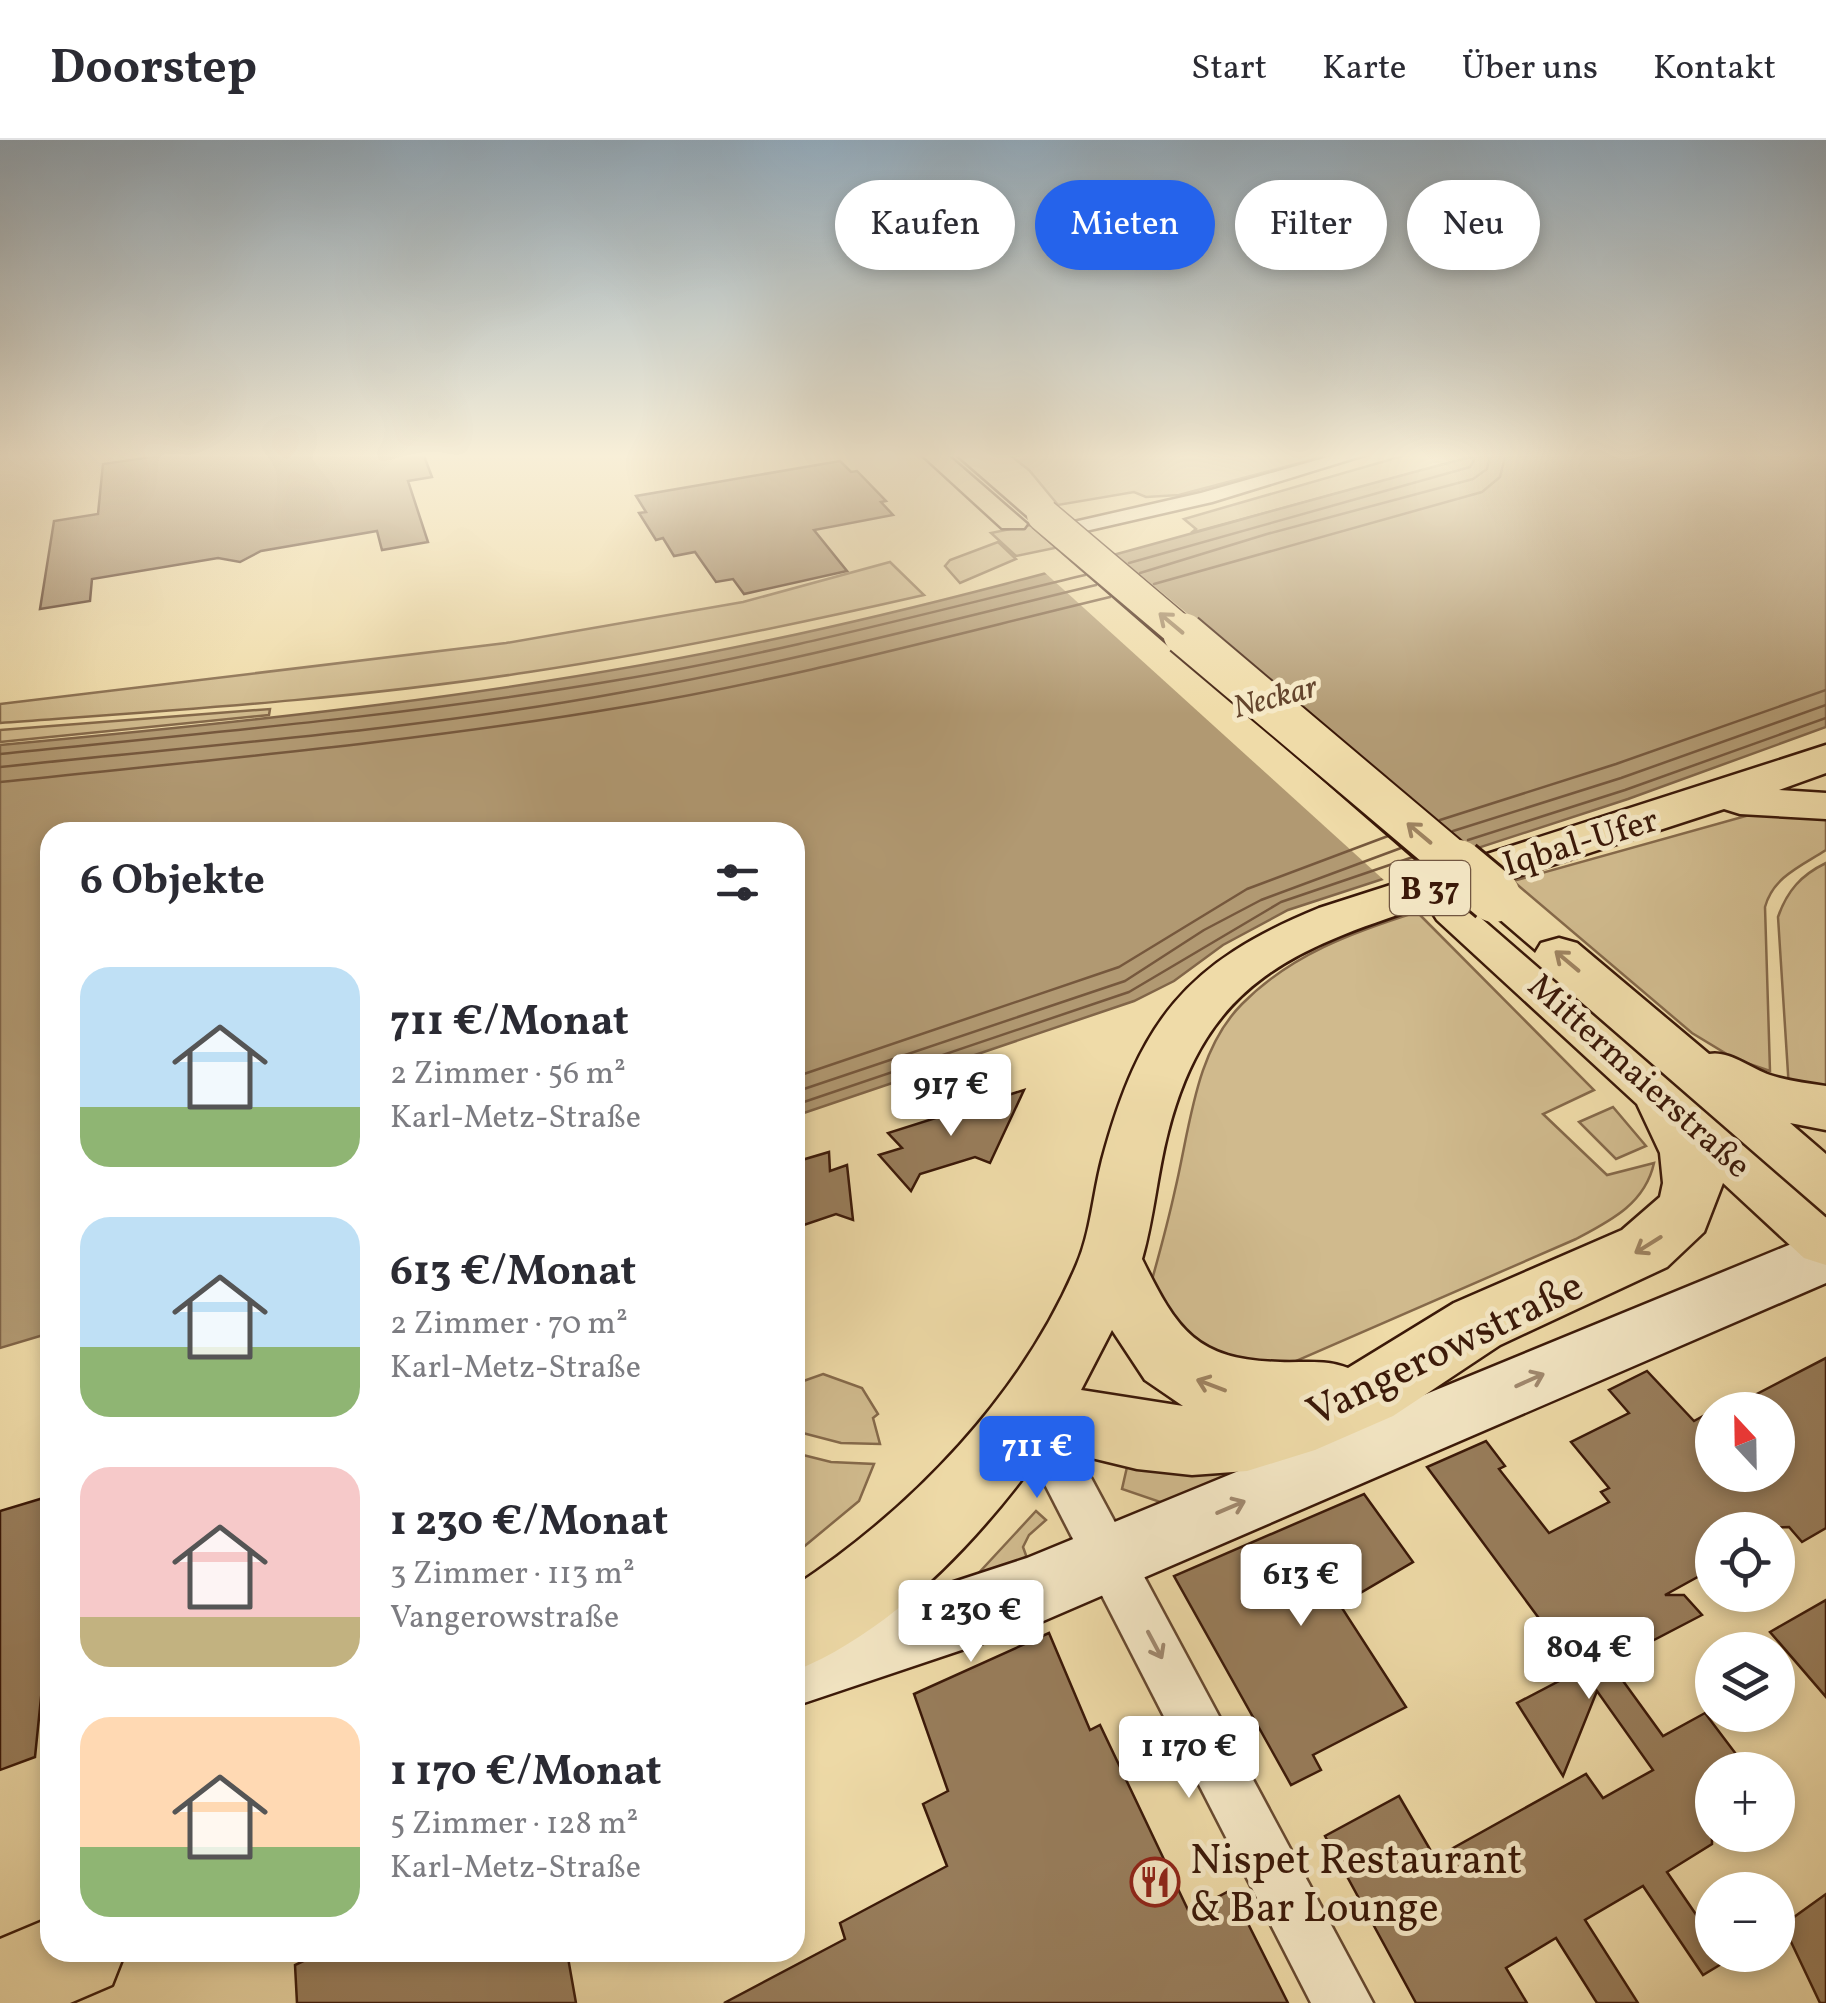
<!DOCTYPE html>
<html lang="de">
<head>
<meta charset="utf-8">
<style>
	body { margin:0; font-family:Vollkorn,serif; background:#f2f2f3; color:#2b2b33; height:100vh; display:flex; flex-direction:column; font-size:38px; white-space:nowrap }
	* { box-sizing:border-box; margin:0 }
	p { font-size:32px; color:#7c7c81 }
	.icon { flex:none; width:55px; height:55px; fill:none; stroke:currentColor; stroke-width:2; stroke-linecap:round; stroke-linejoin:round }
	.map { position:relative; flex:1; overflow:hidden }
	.drawer { position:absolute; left:40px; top:682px; width:765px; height:1140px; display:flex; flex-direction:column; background:#fff; border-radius:30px; box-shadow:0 5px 15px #0003 }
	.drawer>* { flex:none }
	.banner { position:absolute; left:835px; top:40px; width:840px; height:90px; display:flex; gap:20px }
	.needle { width:65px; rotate:338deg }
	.tools { position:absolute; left:1695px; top:1252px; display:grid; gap:20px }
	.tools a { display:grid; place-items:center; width:100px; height:100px; border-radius:50%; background:#fff; box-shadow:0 5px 15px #0003; font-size:50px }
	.price { position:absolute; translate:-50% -85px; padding:0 22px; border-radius:10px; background:#fff; color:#222; font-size:32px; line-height:65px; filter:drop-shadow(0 2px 5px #0008) }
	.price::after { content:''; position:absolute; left:50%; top:60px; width:30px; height:22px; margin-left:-15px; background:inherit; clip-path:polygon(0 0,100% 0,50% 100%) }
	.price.current { background:#2563eb; color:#fff }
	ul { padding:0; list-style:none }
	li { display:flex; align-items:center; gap:30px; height:250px; padding:0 40px }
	li span { display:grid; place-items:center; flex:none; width:280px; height:200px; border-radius:30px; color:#555 }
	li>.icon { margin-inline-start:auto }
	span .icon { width:120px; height:120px; fill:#fffc; stroke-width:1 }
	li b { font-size:42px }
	h2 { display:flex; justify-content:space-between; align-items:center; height:120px; padding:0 40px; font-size:42px }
	.chip { padding:0 35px; border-radius:45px; background:#fff; box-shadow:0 5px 15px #0003; font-size:35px; line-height:90px }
	.chip.current { background:#2563eb; color:#fff }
	header { display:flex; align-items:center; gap:60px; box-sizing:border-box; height:140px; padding:0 50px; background:#fff; border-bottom:2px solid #e1e1e2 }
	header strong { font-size:48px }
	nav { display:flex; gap:55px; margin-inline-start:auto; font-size:35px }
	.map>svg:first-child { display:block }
</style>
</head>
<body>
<header>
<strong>Doorstep</strong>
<nav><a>Start</a><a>Karte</a><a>Über uns</a><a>Kontakt</a></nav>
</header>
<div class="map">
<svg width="1826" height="1863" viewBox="0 0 1826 1863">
	<rect width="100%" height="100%" fill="#efdba8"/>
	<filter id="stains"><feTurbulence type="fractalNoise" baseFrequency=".002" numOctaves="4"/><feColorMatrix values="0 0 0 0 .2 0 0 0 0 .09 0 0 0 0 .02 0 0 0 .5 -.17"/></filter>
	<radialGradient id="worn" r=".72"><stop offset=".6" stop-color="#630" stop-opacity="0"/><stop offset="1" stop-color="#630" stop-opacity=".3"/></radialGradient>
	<g fill="#d0ba8d" stroke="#85694a" stroke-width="2.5">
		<polygon points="1007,313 1337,313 1179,355 1146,357 1134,352 1058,365 1029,330"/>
		<polygon points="1413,313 1486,313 1191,393 1196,389 1184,379"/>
		<polygon points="1066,378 1093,400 1016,416 991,393"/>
		<polygon points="998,402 1016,419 960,443 945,426 950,420"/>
		<path d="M890,422L924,455C793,485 662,512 529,532C354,559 177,570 0,583V564L506,503L743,462Z"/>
		<polygon points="270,569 269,575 0,602 0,590"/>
		<path d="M1760,672L1826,674V710C1801,726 1773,737 1765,767L1770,931L1735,919L1692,893L1513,741Z"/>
		<path d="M1826,723V956L1789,949L1778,777C1787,751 1801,735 1826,723Z"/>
		<path d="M1417,772L1594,950L1543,974L1607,1035L1654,1023C1645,1064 1610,1081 1576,1099L1271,1232L1184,1205L1150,1147C1159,1115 1168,1082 1175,1050C1190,988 1195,911 1242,864C1290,815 1353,792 1417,772Z"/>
		<polygon points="1613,967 1646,1006 1616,1019 1579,982"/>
		<polygon points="823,1234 862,1248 878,1274 873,1278 880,1304 841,1303 795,1291 795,1244"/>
		<polygon points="795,1313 831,1322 874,1324 859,1361 795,1414"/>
		<polygon points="1127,1327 1235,1328 1238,1345 1163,1363 1122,1349"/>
		<polygon points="1036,1371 1046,1380 1029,1395 1023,1407 1032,1432 975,1437"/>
	</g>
	<path fill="#b19972" stroke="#816548" stroke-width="2.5" d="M1486,313H1826V587L1628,659L1288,770L1223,805L1174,841L1134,861L795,976V692H50V1193L0,1208V605C258,581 517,554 770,500C1012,449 1247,375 1486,313Z"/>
	<polygon fill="#efdba8" points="1113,412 1476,713 1386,742 1042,430"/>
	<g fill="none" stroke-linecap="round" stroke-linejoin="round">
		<g stroke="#76583d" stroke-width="2.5">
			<polyline points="1129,423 1470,327 1478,313"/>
			<polyline points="1140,433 1267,394 1473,339 1487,329 1491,313"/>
			<polyline points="1154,444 1482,352 1500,337 1506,313"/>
			<path d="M0,614C207,593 413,575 618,540C775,514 930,472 1085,435"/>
			<path d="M0,627C208,605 418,590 624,552C783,524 939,483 1096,445"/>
			<path d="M0,642C208,620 417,602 623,567C787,540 948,496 1110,457"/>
			<polyline points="1440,680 1616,624 1826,550"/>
			<polyline points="1453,691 1621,638 1826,565"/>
			<polyline points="1468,700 1625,650 1826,578"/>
			<polyline points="795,937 1119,827 1247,749 1388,696"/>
			<polyline points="795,952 1125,841 1204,790 1261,760 1401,708"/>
			<polyline points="795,965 1129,852 1281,762 1413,717"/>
		</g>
	</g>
	<g fill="#987d5b" stroke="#3a1808" stroke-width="2.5">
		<polygon points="179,313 423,313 432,337 408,341 428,402 382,410 377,391 261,411 240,422 218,418 92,439 90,461 40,469 54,381 98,374 103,324"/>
		<polygon points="840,321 851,332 857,331 886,361 881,362 893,375 814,390 847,431 744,454 733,439 716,442 695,412 674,416 663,398 656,400 639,373 646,372 636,356"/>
		<polygon points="1024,950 990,1023 975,1017 920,1034 911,1051 879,1015 902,1008 888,993"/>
		<polygon points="829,1012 830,1031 847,1025 853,1080 836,1074 795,1088 795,1022"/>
		<polygon points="1826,1218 1826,1388 1802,1402 1789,1387 1712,1390 1712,1429 1665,1455 1684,1455 1702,1475 1610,1523 1663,1596 1705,1573 1748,1630 1712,1630 1712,1704 1667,1732 1712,1798 1712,1815 1724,1815 1728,1820 1703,1835 1643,1746 1585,1780 1638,1863 1597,1863 1556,1798 1506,1828 1527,1863 1416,1863 1325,1696 1399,1656 1435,1718 1586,1634 1603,1658 1653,1630 1597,1551 1563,1636 1517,1563 1578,1531 1427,1327 1486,1301 1505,1326 1499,1329 1549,1393 1609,1362 1601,1352 1609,1348 1571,1302 1629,1273 1609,1250 1647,1231 1694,1281 1712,1271 1712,1335 1778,1335 1778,1270 1726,1270"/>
		<polygon points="1364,1354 1413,1422 1340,1465 1406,1567 1313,1615 1321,1630 1291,1645 1174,1436"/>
		<polygon points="50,1356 50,1545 42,1548 35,1617 0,1630 0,1371"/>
		<polygon points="1826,1460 1826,1557 1770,1492"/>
		<polygon points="1049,1493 1090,1590 1100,1585 1189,1772 1231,1750 1288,1863 724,1863 845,1799 840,1783 947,1726 923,1664 948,1651 914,1554"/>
		<polygon points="1826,1754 1826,1863 1820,1863 1783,1785"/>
		<polygon points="322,1812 567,1812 576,1863 297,1863 295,1825"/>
	</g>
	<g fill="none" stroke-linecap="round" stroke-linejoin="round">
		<g stroke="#674930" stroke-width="5">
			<g id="minor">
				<polygon points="1342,313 1371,313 1212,362 1081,392 1071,386 1074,382 1201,353"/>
				<polygon points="1030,1248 1046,1254 1373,1863 1311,1863 1014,1284 1008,1269 1014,1254"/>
			</g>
		</g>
		<g stroke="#3a1808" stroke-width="5">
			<polygon id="secondary" points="1818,1093 1826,1093 1826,1143 1027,1488 795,1566 795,1494 1027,1418"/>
		</g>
		<g stroke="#3a1808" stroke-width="5">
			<g id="primary">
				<polygon points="920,313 951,313 1029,381 1024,388 1002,388"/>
				<path d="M1826,605V633L1779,650L1826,653V679L1740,674L1724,669L1460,755L1471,758L1535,813L1541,803L1559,798L1577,803L1709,914C1729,910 1750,928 1770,935C1788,941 1807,943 1826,946V990L1790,983L1826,1014V1125L1804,1118L1723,1043L1704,1092L1667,1127L1500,1205L1393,1276L1315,1310L1247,1331L1192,1335L1137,1329L1046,1307C983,1395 897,1489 795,1531V1446C913,1368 1022,1255 1077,1124C1091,1091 1093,1054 1102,1020C1139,882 1186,822 1319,768ZM1434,763L1430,769L1437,780L1637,964L1660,1013L1663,1043L1660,1057L1622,1090L1454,1163L1348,1228C1325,1219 1304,1223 1280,1222C1196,1220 1177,1190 1142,1119C1154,1078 1157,1034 1168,992C1207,840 1295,808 1434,763ZM1112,1190L1145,1240L1183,1266L1081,1250Z"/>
				<polygon points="50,1778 50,1812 125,1812 112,1845 70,1863 0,1863 0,1799"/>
			</g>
		</g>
		<use href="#minor" fill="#f5e8c6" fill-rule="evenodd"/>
		<use href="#secondary" fill="#f5e8c6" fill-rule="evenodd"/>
		<use href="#primary" fill="#efdba8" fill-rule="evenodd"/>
		<polyline stroke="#3a1808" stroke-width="2.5" points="947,313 1826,1076"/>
		<g stroke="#3a1808" stroke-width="35" stroke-linecap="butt">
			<polyline id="primary-bridge-far2" points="1043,375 1187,497"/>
		</g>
		<g stroke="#3a1808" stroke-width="45" stroke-linecap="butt">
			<polyline id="primary-bridge-far1" points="1184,494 1461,728"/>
		</g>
		<g stroke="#3a1808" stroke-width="58" stroke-linecap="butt">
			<polyline id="primary-bridge" points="1458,726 1494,756"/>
		</g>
		<use href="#primary-bridge-far2" stroke="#efdba8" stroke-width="32"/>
		<use href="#primary-bridge-far1" stroke="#efdba8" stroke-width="41"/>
		<use href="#primary-bridge" stroke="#efdba8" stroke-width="52"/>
	</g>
	<defs><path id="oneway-shaft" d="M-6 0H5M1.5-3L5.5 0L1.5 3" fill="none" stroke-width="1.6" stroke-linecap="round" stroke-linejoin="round" transform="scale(2.5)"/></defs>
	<g stroke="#9e8360">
		<use href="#oneway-shaft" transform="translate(1171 483) rotate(-140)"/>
		<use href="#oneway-shaft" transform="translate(1419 693) rotate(-140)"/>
		<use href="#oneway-shaft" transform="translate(1567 821) rotate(-140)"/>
		<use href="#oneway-shaft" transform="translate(1648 1105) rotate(148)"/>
		<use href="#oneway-shaft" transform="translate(1211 1245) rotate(-159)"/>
	</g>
	<g stroke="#a18a70">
		<use href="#oneway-shaft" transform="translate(1530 1240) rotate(-24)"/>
		<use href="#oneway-shaft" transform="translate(1231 1367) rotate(-23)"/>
		<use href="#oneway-shaft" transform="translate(1155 1505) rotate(62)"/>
	</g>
	<linearGradient id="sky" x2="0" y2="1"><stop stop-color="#92a9b9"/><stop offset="0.55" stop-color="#f8efd8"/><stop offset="1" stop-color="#f8efd8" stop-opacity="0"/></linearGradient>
	<rect width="1826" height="574" fill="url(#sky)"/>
	<defs>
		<g id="restaurant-ring" transform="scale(2.5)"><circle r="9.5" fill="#f5e8c6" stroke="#8f2418" stroke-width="1.5"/><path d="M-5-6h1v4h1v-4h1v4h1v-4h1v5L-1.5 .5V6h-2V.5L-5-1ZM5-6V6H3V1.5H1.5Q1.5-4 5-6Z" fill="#8f2418"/></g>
	</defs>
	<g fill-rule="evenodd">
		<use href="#restaurant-ring" x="1155" y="1742"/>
	</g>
	<g text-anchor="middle" stroke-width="10" stroke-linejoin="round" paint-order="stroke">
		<g font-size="32" font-style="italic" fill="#64452d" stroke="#f5e8c6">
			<text transform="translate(1275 556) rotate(-15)" y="11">Neckar</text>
		</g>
		<rect fill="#f5e8c6" stroke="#725641" stroke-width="2.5" x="1390" y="721" width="80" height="54" rx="8"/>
		<g font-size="32" font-weight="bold" fill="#3a1808">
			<text x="1430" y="759">B 37</text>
		</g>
		<g font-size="35" fill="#3a1808" stroke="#f5e8c6">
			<text transform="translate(1580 701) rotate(-17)" y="12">Iqbal-Ufer</text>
			<text transform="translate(1640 935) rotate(42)" y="12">Mittermaierstraße</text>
		</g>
		<g font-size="42" fill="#3a1808" stroke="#f5e8c6">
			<text transform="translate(1444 1207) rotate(-26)" y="15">Vangerowstraße</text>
		</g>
		<g font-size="42" fill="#3a1808" stroke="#f5e8c6" text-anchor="start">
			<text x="1190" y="1733">Nispet Restaurant<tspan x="1190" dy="48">&amp; Bar Lounge</tspan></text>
		</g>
	</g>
	<rect width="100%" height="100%" filter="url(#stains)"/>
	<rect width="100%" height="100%" fill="url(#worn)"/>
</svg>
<div class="tools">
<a><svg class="needle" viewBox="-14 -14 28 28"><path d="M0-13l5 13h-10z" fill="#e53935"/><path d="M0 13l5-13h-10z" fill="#7c7c81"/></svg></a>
<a><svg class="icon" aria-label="locate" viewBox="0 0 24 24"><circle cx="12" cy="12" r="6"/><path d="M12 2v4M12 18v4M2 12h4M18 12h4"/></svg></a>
<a><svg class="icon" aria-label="layers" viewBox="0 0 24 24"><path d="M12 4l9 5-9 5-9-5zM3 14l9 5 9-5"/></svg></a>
<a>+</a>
<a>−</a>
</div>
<b class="price" style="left:951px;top:999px">917 €</b>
<b class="price current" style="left:1037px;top:1361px">711 €</b>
<b class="price" style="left:1301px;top:1489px">613 €</b>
<b class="price" style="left:971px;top:1525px">1 230 €</b>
<b class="price" style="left:1589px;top:1562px">804 €</b>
<b class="price" style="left:1189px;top:1661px">1 170 €</b>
<div class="banner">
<a class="chip">Kaufen</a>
<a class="chip current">Mieten</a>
<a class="chip">Filter</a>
<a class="chip">Neu</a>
</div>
<section class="drawer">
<h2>6 Objekte<svg class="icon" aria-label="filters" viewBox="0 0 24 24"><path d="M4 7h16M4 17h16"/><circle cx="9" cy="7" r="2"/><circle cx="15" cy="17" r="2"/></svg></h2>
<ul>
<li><span style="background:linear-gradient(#bfe0f5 70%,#8fb573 0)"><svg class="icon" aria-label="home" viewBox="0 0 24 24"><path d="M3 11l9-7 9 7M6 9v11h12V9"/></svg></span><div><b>711 €/Monat</b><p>2 Zimmer · 56 m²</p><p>Karl-Metz-Straße</p></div></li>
<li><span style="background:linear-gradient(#bfe0f5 65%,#8fb573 0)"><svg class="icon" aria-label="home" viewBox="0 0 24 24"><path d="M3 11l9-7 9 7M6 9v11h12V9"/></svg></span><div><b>613 €/Monat</b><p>2 Zimmer · 70 m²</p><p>Karl-Metz-Straße</p></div></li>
<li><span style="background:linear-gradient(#f6c9c9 75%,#c2b280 0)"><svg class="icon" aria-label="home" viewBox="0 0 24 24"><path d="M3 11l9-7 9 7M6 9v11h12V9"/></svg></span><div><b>1 230 €/Monat</b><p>3 Zimmer · 113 m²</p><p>Vangerowstraße</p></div></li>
<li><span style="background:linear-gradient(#ffd9b3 65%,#8fb573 0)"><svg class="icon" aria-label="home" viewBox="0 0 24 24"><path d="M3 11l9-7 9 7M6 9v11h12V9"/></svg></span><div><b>1 170 €/Monat</b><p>5 Zimmer · 128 m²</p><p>Karl-Metz-Straße</p></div></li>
</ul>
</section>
</div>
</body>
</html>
